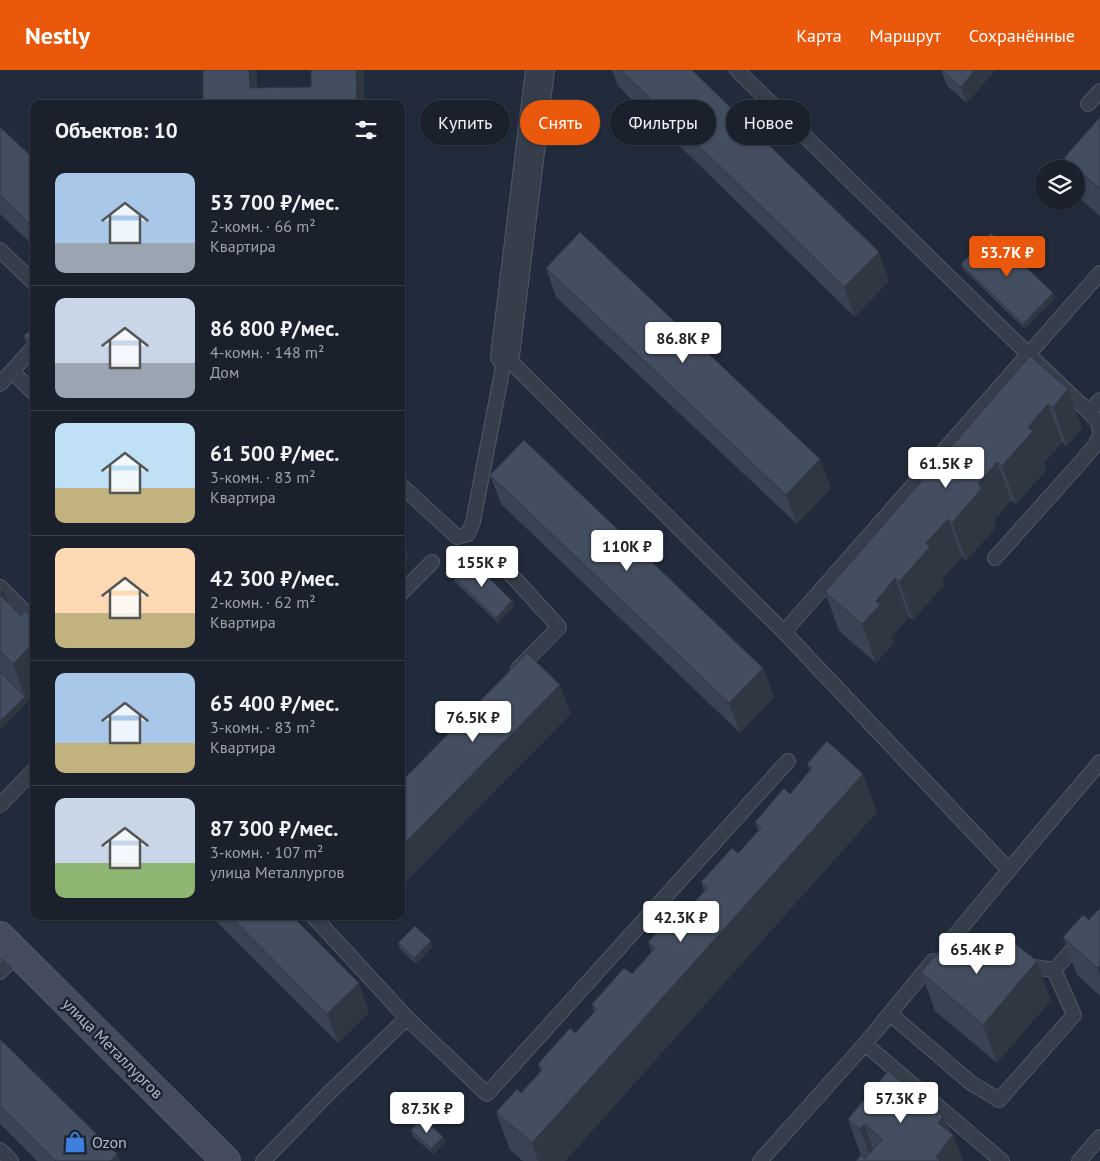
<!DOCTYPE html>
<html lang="ru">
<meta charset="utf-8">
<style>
body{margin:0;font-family:"PT Sans",sans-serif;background:#232834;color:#f1f3f6;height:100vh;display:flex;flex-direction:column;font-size:19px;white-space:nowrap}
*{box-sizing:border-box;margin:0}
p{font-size:16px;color:#9fa3a9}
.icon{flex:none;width:28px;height:28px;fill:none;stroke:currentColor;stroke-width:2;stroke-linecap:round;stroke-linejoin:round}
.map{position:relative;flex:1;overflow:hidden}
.sheet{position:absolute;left:30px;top:30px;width:375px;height:820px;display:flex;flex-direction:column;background:#1a202c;border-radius:10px;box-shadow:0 1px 4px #0004,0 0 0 1px #383e48}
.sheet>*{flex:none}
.hud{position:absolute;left:420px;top:30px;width:475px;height:45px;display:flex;gap:10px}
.controls{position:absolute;left:1035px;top:90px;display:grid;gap:10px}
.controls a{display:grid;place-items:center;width:50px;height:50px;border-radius:50%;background:#1a202c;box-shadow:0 1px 4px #0004,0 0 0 1px #383e48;font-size:25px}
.price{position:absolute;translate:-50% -42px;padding:0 11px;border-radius:5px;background:#fff;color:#222;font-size:16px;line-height:32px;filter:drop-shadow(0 1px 2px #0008)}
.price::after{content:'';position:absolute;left:50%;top:30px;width:15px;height:11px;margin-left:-8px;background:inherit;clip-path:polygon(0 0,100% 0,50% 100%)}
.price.active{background:#ea580c;color:#fff}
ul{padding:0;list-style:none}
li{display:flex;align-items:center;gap:15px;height:125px;padding:0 25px}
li+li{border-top:1px solid #383e48}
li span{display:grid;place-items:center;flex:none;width:140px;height:100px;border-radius:10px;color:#555}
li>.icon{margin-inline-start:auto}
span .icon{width:60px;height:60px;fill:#fffc;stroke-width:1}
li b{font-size:21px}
h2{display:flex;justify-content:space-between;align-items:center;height:60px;padding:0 25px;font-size:21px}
.chip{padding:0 18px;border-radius:22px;background:#1a202c;box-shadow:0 1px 4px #0004,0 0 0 1px #383e48;font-size:18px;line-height:45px}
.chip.active{background:#ea580c;color:#fff}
header{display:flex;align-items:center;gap:30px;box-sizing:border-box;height:70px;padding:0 25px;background:#ea580c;color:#fff}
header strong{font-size:24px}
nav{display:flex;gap:28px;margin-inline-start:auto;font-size:18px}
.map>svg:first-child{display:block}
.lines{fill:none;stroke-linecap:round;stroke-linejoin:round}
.service-casing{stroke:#515866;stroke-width:16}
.minor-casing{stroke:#515866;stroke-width:30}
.secondary-casing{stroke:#515866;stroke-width:30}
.service{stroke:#363e4b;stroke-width:14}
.minor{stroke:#363e4b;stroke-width:28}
.secondary{stroke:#444c5e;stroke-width:28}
.wall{fill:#3a4353}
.shaded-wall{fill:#2f3743}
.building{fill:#434e60;stroke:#2f3743}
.labels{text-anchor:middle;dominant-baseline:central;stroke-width:5;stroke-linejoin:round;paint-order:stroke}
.street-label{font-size:16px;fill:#b1b8c7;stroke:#1b2330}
.poi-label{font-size:16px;fill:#b1b8c7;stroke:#1b2330;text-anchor:start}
</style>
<header>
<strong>Nestly</strong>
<nav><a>Карта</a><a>Маршрут</a><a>Сохранённые</a></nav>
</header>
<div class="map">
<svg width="1100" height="1091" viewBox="0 0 1100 1091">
<rect width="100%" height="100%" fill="#222b3b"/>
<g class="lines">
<g class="service-casing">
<path id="service" d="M737 0 1028 284 1089 342 1100 330
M1088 34 1100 21
M0 180 34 213
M505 286 784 562 1009 800 947 875
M12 301 34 323
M0 314 34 277
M1089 342 1098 352 1100 362
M401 415 457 467 468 464 473 452 505 286
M493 485 559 557 518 599
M995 488 1080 393 1095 375 1100 365
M0 517 34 551
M401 523 432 492
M784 562 1100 203
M0 735 34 700
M1009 800 1100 692
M313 846 407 948 487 1024 788 691
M973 888 1054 900
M0 902 18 883
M890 944 971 1013 999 1030 1074 945 1054 900 1100 849
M865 974 1002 1091
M0 1080 11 1091
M263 1091 328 1024 407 948
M760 1091 865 974 933 891
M1079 1091 1100 1067"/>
</g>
<g class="minor-casing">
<path id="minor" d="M505 286 540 0"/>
</g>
<g class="secondary-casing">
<path id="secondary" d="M0 866 226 1091"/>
</g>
<use href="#service" class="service"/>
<use href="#minor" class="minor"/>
<use href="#secondary" class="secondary"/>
</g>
<path class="wall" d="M612 0H692L889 211 855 247 618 16Z
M941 0H995L967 33 947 16Z
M1100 47V146L1078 127 1076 121V99H1068L1064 88Z
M0 57 34 89V177L0 144Z
M961 194 1053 223 1055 228 1025 259 963 199Z
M546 198 831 418 797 454 556 227Z
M34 256V292L24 266Z
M1030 286 1082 358 1067 376 1062 372 1044 393 1047 399 1016 434 1011 430 994 450 996 457 966 491 962 487 942 509 944 515 913 550 909 547 891 567 894 573 876 593 839 561 825 522Z
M490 405 763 598 774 627 740 663 501 434Z
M452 505 512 531 514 536 498 553 454 511Z
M0 516 3 519 8 533 21 546 34 550V625L0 659Z
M807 694 877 742 565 1091H523L510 1080 496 1042 521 1023 541 1001 538 994 575 963 594 942 592 934 632 904 652 882 648 872 684 844 704 821 701 812 738 783 758 761 755 752 790 724 810 701Z
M1100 838V926L1077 905 1063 867 1089 850Z
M211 846H292L369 942 338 973Z
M431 871 432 877 416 894 400 879 398 873Z
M994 893 1051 930 997 993 935 941 921 902Z
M0 969 120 1091H37L0 1054Z
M943 1046 950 1062 953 1065 963 1091H856L861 1086 848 1049Z
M411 1060 443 1067 445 1072 433 1084 413 1066Z"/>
<path class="shaded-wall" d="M249 0H257V34L250 18Z
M356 0H364V34H357Z
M975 0H995L967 33 961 17Z
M879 182 889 211 855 247 844 217Z
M1053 223 1055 228 1025 259 1023 254Z
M1068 319 1082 358 1067 376 1053 337Z
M1048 334 1062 372 1044 393 1047 399 1016 434 1002 396 1028 357Z
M820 389 831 418 797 454 786 425Z
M997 392 1011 430 994 450 996 457 966 491 952 453 978 414Z
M948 449 962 487 942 509 944 515 913 550 899 512 926 473Z
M401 468 409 488 401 496Z
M895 508 909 547 891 567 894 573 876 593 862 554 876 531Z
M3 519 17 558 0 527V523Z
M512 531 514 536 498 553 496 548Z
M34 572V625L0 659V651L25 627 13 594Z
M763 598 774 627 740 663 729 633Z
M560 615 571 644 401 817V777Z
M863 704 877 742 565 1091H538L532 1073Z
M431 871 432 877 416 894 414 888Z
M1037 891 1051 930 997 993 983 955Z
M1100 895V906L1097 898Z
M359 913 369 942 338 973 327 944Z
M943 1046 951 1067 953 1065 963 1091H937L936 1087 938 1053Z
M864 1054 877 1091H872L860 1059Z
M443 1067 445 1072 433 1084 431 1079Z
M117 1084 120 1091H110Z"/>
<path class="building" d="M203 0H249L250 18 311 17V0H356L357 34H203Z
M621 0H692L879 182 844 217Z
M941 0H975L961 17Z
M1100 47V119L1064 88Z
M0 57 34 89V158L0 125Z
M580 162 820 389 786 425 546 198Z
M991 163 1053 223 1023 254 961 194Z
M34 256V275L24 266Z
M1030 286 1068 319 1053 337 1048 334 1028 357 1033 361 1002 396 997 392 978 414 982 418 952 453 948 449 926 473 930 477 899 512 895 508 876 531 880 535 862 554 825 522Z
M524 370 763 598 729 633 490 405Z
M469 488 512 531 496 548 452 505Z
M0 516 3 519 0 523Z
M0 525 21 546 25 541 34 550V572L13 594 0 581Z
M527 583 560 615 401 777V712Z
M0 602 25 627 0 651Z
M827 671 863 704 532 1073 496 1042 517 1019 521 1023 543 999 538 994 570 958 575 963 597 939 592 934 624 898 632 904 655 878 648 872 678 839 684 844 707 818 701 812 732 778 738 783 761 758 755 752 784 718 790 724 812 698 807 694Z
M1100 838V895L1097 898 1063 867 1083 845 1089 850Z
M230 846H292L359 913 327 944Z
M415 856 431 871 414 888 398 873Z
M956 861 994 893 1012 871 1037 891 983 955 921 902Z
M0 969 117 1084 110 1091H56L0 1036Z
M888 1001 943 1046 938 1053 953 1065 936 1087 940 1091H856L861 1085 865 1089 882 1069 864 1054 860 1059 848 1049Z
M423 1048 443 1067 431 1079 411 1060Z"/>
<defs>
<g id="shop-bare" transform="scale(1.725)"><path d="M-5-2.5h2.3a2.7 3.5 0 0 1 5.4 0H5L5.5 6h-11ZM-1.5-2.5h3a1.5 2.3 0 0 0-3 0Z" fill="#3f7fe0" stroke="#1b2330" stroke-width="2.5" paint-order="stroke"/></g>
</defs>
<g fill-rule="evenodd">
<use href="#shop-bare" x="75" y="1072"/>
</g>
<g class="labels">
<g class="street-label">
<text transform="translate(113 978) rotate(45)">улица Металлургов</text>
</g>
<g class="poi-label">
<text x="92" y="1072">Ozon</text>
</g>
</g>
</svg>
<div class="controls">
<a><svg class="icon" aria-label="layers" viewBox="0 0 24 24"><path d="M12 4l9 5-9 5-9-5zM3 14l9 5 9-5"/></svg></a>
</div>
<b class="price active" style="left:1007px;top:208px">53.7K ₽</b>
<b class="price" style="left:683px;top:294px">86.8K ₽</b>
<b class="price" style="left:946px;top:419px">61.5K ₽</b>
<b class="price" style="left:627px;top:502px">110K ₽</b>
<b class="price" style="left:482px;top:518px">155K ₽</b>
<b class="price" style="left:473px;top:673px">76.5K ₽</b>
<b class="price" style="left:681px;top:873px">42.3K ₽</b>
<b class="price" style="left:977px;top:905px">65.4K ₽</b>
<b class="price" style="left:901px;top:1054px">57.3K ₽</b>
<b class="price" style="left:427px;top:1064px">87.3K ₽</b>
<div class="hud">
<a class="chip">Купить</a>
<a class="chip active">Снять</a>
<a class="chip">Фильтры</a>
<a class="chip">Новое</a>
</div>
<section class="sheet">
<h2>Объектов: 10<svg class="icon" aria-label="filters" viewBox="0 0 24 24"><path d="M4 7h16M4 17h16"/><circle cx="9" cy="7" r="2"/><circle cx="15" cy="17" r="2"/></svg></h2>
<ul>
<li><span style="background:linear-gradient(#a9c7e8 70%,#9aa5b1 0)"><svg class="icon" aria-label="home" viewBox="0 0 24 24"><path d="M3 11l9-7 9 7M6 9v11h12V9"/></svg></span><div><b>53 700 ₽/мес.</b><p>2-комн. · 66 m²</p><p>Квартира</p></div></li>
<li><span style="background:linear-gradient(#c9d6e8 65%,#9aa5b1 0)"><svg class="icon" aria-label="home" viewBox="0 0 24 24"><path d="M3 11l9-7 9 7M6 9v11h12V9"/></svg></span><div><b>86 800 ₽/мес.</b><p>4-комн. · 148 m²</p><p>Дом</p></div></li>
<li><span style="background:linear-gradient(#bfe0f5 65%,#c2b280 0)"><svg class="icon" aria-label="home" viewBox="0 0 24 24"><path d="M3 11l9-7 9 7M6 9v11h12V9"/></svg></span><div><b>61 500 ₽/мес.</b><p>3-комн. · 83 m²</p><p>Квартира</p></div></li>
<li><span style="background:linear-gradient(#ffd9b3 65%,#c2b280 0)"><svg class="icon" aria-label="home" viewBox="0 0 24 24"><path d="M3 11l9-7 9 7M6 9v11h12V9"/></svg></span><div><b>42 300 ₽/мес.</b><p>2-комн. · 62 m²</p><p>Квартира</p></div></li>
<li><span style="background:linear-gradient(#a9c7e8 70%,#c2b280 0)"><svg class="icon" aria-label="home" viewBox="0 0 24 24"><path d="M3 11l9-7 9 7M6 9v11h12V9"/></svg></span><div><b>65 400 ₽/мес.</b><p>3-комн. · 83 m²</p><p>Квартира</p></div></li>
<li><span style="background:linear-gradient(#c9d6e8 65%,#8fb573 0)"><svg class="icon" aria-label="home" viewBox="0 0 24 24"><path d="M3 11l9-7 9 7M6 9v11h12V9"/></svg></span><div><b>87 300 ₽/мес.</b><p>3-комн. · 107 m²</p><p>улица Металлургов</p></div></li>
</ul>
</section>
</div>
